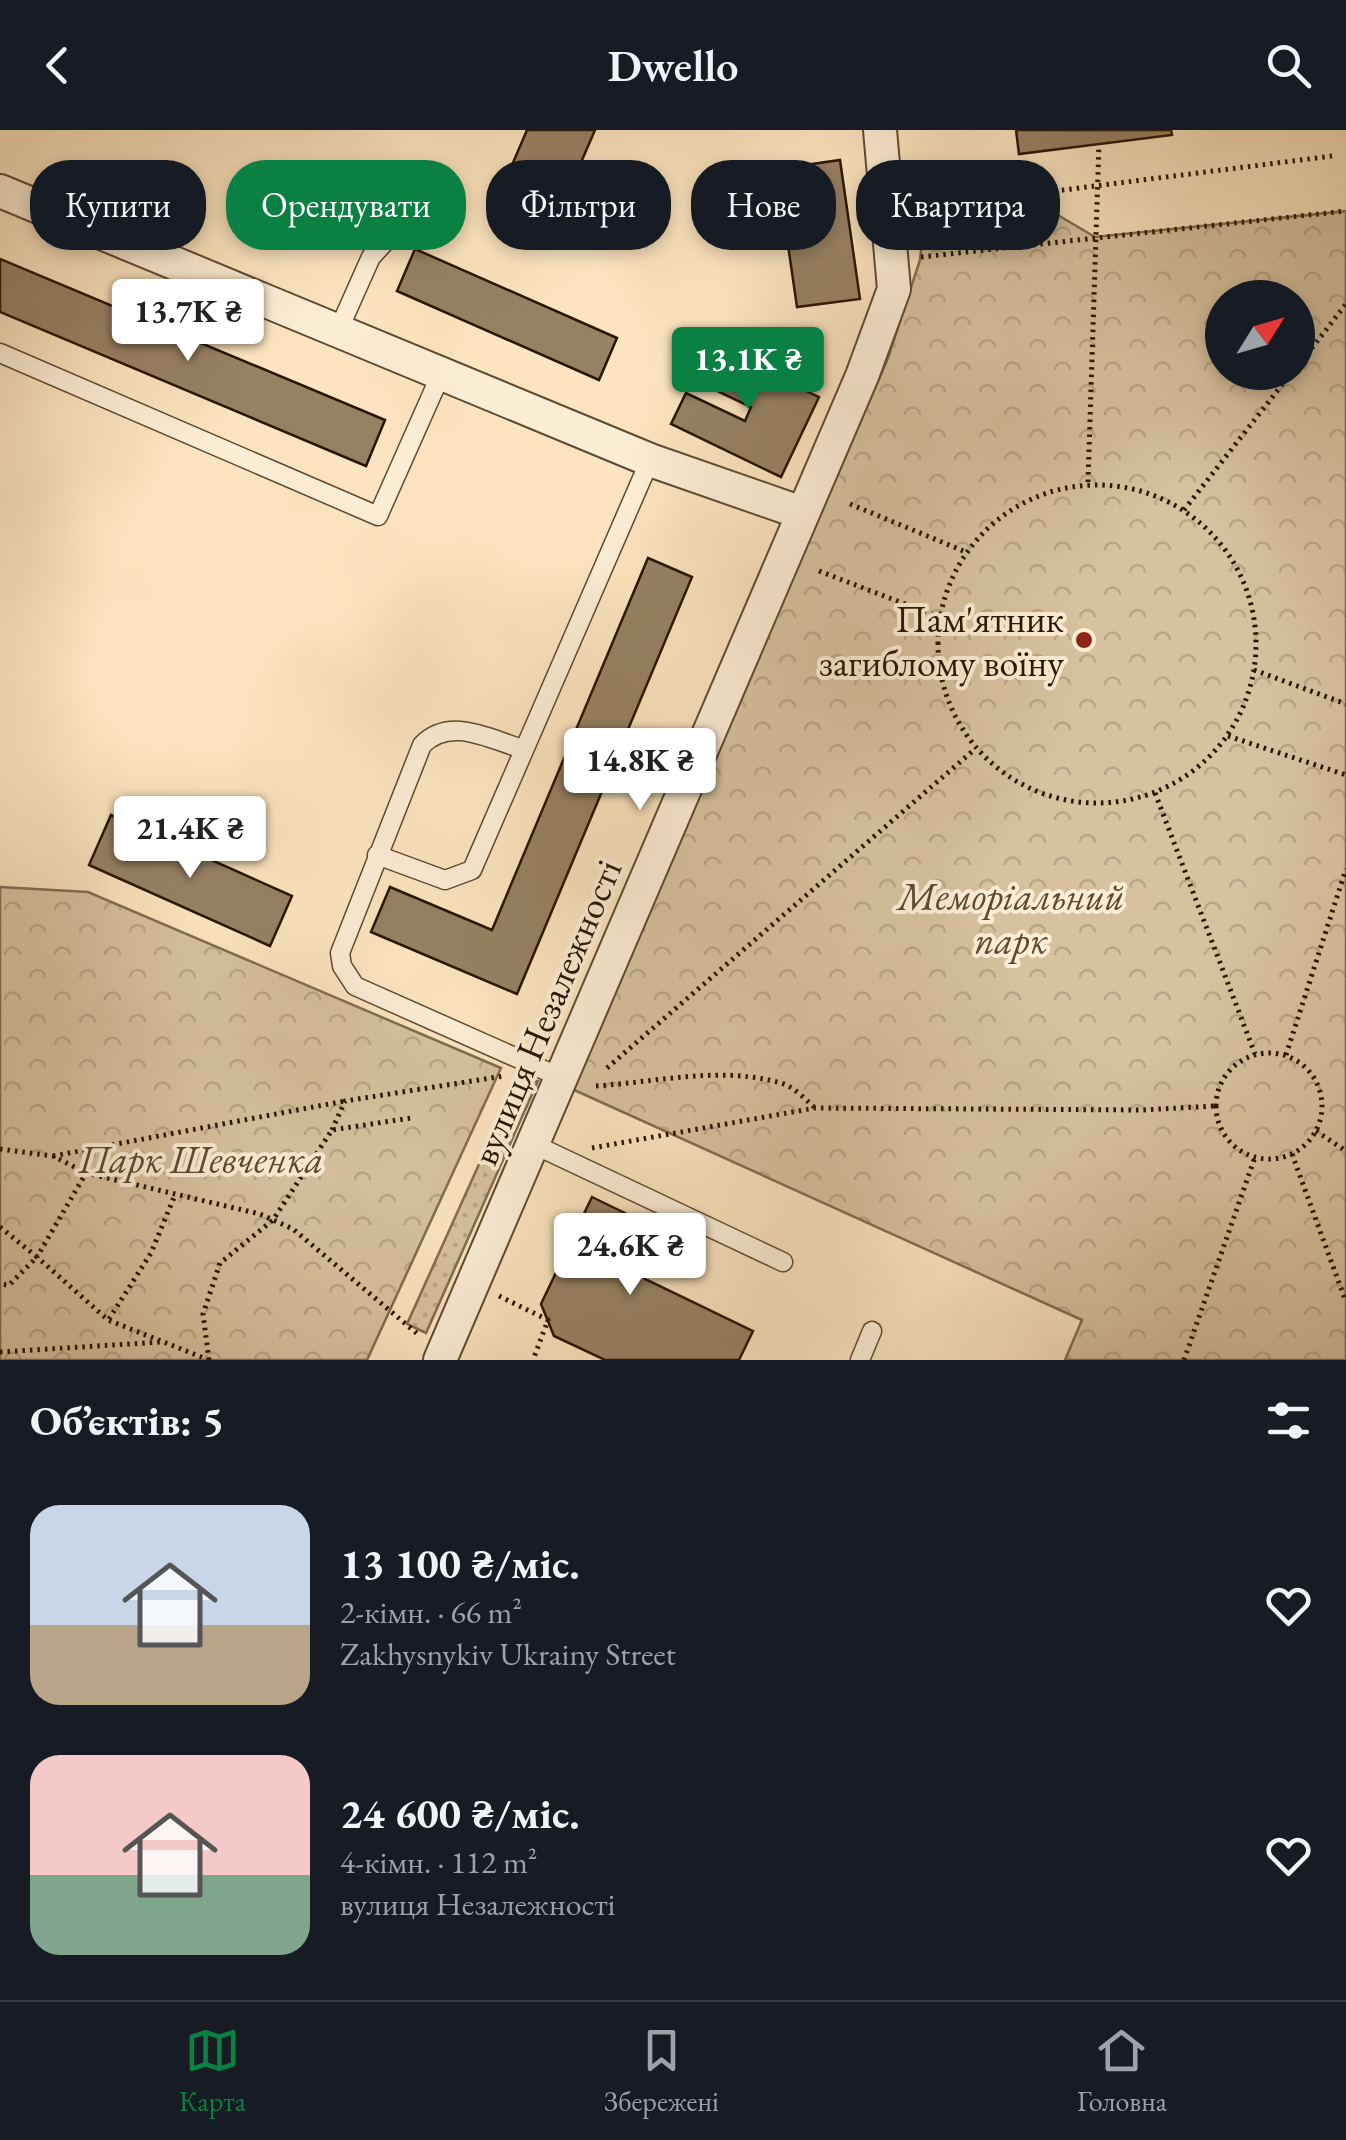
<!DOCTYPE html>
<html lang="uk">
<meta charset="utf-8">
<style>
body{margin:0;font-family:"EB Garamond",serif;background:#20242c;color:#f1f3f6;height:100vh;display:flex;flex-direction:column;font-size:38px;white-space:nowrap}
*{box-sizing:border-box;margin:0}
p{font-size:32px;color:#9ea1a6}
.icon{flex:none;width:55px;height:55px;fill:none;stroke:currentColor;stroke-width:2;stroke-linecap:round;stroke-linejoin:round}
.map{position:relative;height:1230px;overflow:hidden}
.panel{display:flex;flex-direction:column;background:#171b24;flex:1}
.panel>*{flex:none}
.hud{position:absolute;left:30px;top:30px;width:1288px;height:90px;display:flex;gap:20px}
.needle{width:65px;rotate:53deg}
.fabs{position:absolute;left:1205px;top:150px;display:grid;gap:20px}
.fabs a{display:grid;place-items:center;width:110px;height:110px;border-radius:50%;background:#171b24;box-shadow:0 5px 15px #0003;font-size:50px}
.price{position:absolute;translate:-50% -85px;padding:0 22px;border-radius:10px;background:#fff;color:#222;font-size:32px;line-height:65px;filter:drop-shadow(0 2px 5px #0008)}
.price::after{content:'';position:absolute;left:50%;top:60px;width:30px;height:22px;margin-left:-15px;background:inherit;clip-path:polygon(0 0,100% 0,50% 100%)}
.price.active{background:#0b8043;color:#fff}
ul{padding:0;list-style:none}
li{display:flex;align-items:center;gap:30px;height:250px;padding:0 30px}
li span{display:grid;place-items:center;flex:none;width:280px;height:200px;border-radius:30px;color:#555}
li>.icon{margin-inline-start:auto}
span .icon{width:120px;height:120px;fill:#fffc;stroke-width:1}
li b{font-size:42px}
h2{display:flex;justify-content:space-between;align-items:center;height:120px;padding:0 30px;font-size:42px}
.pill{padding:0 35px;border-radius:40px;background:#171b24;box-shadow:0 5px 15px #0003;font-size:35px;line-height:90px}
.pill.active{background:#0b8043;color:#fff}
header{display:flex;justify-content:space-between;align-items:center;height:130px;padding:0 30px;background:#171b24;font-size:45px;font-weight:600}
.tab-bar{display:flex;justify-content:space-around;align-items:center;height:140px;border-top:2px solid #363941;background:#171b24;font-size:28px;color:#9ea1a6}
.tab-bar a{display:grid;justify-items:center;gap:5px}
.tab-bar .active{color:#0b8043}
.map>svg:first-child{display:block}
.grass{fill:url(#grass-dots);stroke:#806c50;stroke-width:2.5}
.park{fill:url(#park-crowns);stroke:#806c50;stroke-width:2.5;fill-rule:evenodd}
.building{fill:#968163;stroke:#291600;stroke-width:2.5}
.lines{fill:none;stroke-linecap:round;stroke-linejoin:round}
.service-casing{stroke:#5e4a30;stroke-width:21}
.minor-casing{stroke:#5e4a30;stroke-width:36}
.path{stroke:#291600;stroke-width:5;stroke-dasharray:2.5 5;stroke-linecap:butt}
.service{stroke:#fcedd5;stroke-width:18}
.minor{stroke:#fcedd5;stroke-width:32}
.poi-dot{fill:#8f2418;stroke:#fcedd5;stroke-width:4}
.labels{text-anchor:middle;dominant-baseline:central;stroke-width:8;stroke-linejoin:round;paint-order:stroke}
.poi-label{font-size:38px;fill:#291600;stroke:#fcedd5;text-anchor:end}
.park-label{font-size:38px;font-style:italic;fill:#5d4930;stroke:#fcedd5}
.street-label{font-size:38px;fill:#291600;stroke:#fcedd5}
</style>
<header><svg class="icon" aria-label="back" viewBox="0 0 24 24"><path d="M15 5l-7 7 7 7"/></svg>Dwello<svg class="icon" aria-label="search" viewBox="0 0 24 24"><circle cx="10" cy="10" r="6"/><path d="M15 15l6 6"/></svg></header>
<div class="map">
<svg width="1346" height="1230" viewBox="0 0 1346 1230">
<defs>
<pattern id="grass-dots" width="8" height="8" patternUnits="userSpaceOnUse" patternTransform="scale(2.5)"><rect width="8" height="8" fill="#d7c19f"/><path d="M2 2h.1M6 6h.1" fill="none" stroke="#b9a587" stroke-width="1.8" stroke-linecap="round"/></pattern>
<pattern id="park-crowns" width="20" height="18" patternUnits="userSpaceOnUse" patternTransform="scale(2.5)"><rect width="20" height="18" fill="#d7c19f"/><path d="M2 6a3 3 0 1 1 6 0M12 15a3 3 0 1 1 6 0" fill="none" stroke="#b9a587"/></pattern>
</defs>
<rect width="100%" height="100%" fill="#fbe4bf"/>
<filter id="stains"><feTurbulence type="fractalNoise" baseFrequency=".002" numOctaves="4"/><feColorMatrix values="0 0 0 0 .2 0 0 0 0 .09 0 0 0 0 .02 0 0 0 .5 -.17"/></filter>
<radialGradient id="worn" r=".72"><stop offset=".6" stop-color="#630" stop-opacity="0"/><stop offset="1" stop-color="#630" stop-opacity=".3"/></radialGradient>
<path class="grass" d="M517 950 538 951 426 1203 407 1194Z"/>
<path class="park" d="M1046 78 1095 107 1346 81V1230H1065L1082 1190 572 959 888 228 920 130 924 93ZM1222 168H1298V242H1222Z
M0 757 88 762 501 938 367 1230H0Z"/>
<path class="building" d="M527 0H595L560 81 503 56Z
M1016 0H1171L1172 5 1019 24Z
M840 30 860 169 797 177 777 39Z
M415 119 617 208 599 250 397 161Z
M0 129 385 290 366 336 0 182Z
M709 214 819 267 781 347 671 294 686 263 745 291 751 277 692 249Z
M648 428 692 447 517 864 371 802 390 757 492 800Z
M111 685 292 766 270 816 89 735Z
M592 1067 666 1103 645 1149 753 1201 739 1230H605L554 1206 541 1174Z"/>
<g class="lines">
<g class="service-casing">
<path id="service" d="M338 201 371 127 442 51
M0 223 378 386 441 244
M523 619C489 609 450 586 422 615L340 823 342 836 355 856 562 948
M377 725 445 750 472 740 650 330
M533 1014 783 1132
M860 1230 872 1201"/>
</g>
<g class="minor-casing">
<path id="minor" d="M0 61 650 330 802 383
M440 1230 862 246 894 159 880 0"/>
</g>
<path class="path" d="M913 79 1332 26
M921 127 1346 81
M1298 236 1346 174
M1088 352 1099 13
M938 514a159 159 0 1 1 318 0a159 159 0 1 1-318 0Z
M850 374 966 422
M1184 380 1292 242
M819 441 939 487
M1254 540 1346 574
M1228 606 1346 645
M1155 663 1255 924
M1216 976a53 53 0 1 1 106 0a53 53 0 1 1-106 0Z
M1286 925 1346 739
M607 938 975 619
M596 956C658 952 723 935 784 954 795 958 806 970 815 978
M332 1000 345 971 504 946
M1316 1001 1346 1021
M592 1018 815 978 1142 980 1215 976
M0 1019 53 1026 86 1043
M1292 1024 1346 1172
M53 1026 345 971
M0 1097 37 1127 9 1155 0 1154
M499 1166 548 1190 533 1230
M109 1189 151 1123 175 1065
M0 1222 161 1212
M209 1230 108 1190 37 1127 86 1043 260 1084 293 1099 420 1206
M209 1230 203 1184 220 1133 273 1090 332 1000 411 988
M1184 1230 1255 1027"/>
<use href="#service" class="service"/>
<use href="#minor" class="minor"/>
</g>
<circle class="poi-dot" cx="1084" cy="510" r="10"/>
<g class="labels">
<g class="poi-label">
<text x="1064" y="488">Пам'ятник<tspan x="1064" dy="44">загиблому воїну</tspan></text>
</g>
<g class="park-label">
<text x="1011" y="765">Меморіальний<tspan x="1011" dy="44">парк</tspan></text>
<text x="201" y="1028">Парк Шевченка</text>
</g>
<g class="street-label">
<text transform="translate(546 882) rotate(-67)">вулиця Незалежності</text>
</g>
</g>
<rect width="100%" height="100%" filter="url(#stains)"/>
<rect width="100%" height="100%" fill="url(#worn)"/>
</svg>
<div class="fabs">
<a><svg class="needle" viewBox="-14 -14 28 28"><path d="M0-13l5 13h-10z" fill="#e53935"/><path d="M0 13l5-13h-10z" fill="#9ea1a6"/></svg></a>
</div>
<b class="price" style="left:188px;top:234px">13.7K ₴</b>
<b class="price active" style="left:748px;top:282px">13.1K ₴</b>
<b class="price" style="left:640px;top:683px">14.8K ₴</b>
<b class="price" style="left:190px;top:751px">21.4K ₴</b>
<b class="price" style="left:630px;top:1168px">24.6K ₴</b>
<div class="hud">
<a class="pill">Купити</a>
<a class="pill active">Орендувати</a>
<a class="pill">Фільтри</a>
<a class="pill">Нове</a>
<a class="pill">Квартира</a>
</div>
</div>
<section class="panel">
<h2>Об’єктів: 5<svg class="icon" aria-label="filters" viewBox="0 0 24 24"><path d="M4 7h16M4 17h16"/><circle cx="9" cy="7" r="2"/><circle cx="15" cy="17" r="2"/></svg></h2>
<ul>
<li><span style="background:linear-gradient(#c9d6e8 60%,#b9a48a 0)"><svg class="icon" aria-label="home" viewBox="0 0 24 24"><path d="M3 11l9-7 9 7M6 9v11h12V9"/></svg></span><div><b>13 100 ₴/міс.</b><p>2-кімн. · 66 m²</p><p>Zakhysnykiv Ukrainy Street</p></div><svg class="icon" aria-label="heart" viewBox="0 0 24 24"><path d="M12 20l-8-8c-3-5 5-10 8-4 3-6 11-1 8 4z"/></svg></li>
<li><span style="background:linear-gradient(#f6c9c9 60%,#7fa58c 0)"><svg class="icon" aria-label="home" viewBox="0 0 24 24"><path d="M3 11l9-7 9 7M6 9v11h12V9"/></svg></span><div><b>24 600 ₴/міс.</b><p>4-кімн. · 112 m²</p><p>вулиця Незалежності</p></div><svg class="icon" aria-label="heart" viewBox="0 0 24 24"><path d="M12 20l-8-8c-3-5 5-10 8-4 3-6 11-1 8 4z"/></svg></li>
</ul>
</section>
<nav class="tab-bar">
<a class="active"><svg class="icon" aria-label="map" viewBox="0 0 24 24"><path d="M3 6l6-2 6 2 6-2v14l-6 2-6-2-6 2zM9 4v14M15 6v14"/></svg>Карта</a>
<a><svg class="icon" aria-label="saved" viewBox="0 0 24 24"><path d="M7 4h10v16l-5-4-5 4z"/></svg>Збережені</a>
<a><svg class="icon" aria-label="home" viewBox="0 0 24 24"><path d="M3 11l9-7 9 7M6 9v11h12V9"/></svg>Головна</a>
</nav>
